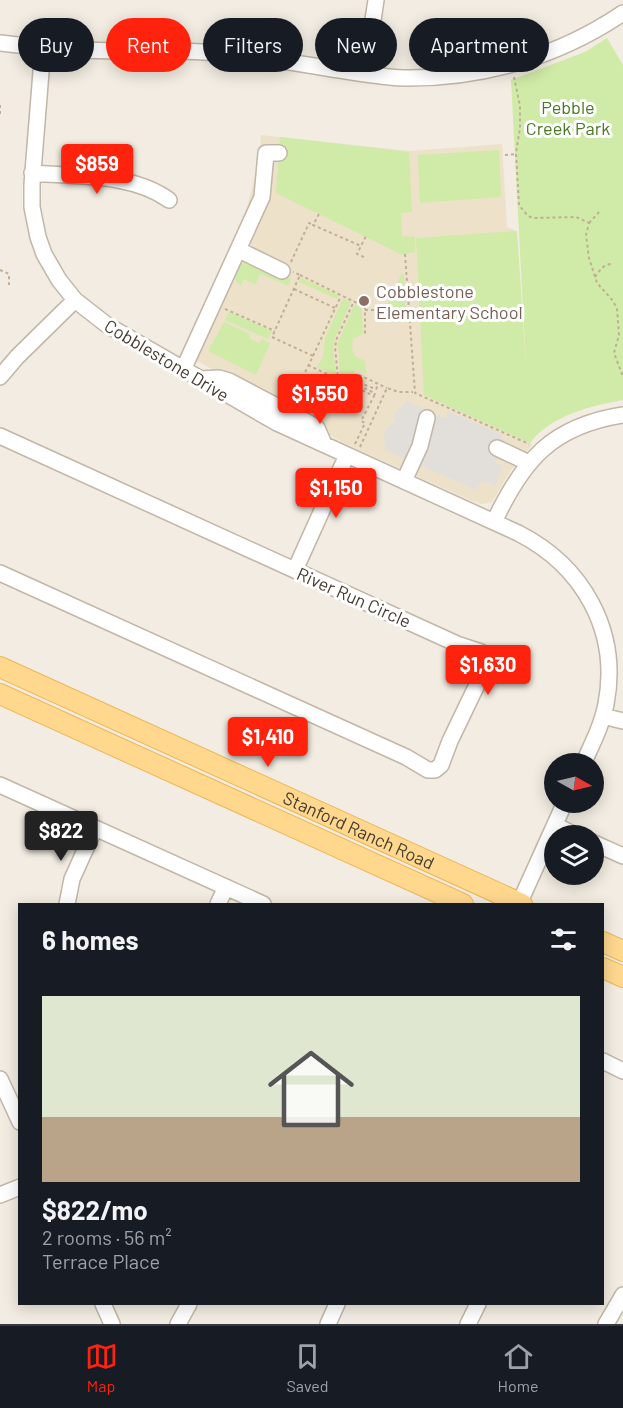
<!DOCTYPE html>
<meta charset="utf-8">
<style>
body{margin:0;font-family:Barlow,sans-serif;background:#242831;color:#f1f3f6;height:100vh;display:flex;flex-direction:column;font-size:22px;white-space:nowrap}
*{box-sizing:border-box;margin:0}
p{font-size:20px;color:#9ea1a6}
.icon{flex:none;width:33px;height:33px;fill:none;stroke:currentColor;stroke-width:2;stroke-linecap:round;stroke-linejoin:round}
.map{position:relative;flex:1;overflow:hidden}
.details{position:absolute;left:18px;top:903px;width:586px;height:402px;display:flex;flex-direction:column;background:#171b24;border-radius:0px;box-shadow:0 3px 15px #0003}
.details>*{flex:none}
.top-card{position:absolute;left:18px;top:18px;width:588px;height:54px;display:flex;gap:12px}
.needle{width:39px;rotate:98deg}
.buttons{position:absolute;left:544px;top:753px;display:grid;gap:12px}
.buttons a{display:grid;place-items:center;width:60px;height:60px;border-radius:50%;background:#171b24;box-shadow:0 3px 15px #0003;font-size:30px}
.price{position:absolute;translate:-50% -51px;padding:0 14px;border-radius:6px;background:#ff220c;color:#fff;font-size:20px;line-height:39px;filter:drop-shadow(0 2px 3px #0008)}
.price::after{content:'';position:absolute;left:50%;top:36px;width:18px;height:14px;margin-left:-9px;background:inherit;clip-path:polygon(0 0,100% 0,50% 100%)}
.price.selected{background:#222;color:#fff}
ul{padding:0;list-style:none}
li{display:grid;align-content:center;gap:12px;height:318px;padding:0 24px}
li+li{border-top:2px solid #363941}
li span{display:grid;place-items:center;height:186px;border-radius:0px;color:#555}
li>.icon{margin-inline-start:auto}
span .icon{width:108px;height:108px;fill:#fffc;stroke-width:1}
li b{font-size:26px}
h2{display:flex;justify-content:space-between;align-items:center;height:72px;padding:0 24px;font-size:26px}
.pill{padding:0 21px;border-radius:27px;background:#171b24;box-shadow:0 3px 15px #0003;font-size:21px;line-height:54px}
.pill.selected{background:#ff220c;color:#fff}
.tab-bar{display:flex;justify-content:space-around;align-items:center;height:84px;border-top:2px solid #363941;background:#171b24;font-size:16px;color:#9ea1a6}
.tab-bar a{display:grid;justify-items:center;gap:3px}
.tab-bar .selected{color:#ff220c}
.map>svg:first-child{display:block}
.education{fill:#ede1ca}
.green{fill:#d0eaa7}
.parking{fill:#e2dfdb}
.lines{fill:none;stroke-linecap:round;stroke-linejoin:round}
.minor-casing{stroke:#c1b6a7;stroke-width:18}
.major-casing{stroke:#ecb656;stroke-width:22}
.path{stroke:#c1ae94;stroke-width:2;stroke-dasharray:3 3;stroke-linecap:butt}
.minor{stroke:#fff;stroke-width:15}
.major{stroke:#ffd88e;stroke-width:20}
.education-dot{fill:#8d6e63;stroke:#fff;stroke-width:2}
.labels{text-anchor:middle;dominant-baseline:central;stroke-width:6;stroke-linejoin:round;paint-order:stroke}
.park-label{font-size:18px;fill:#487922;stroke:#fff}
.education-label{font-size:18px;fill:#785e54;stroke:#fff;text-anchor:start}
.street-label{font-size:18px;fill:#443c32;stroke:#fff}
</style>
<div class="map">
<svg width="623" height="1324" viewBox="0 0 623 1324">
<rect width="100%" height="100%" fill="#f2ece2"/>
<path class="education" d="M261 135 410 151 502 144 507 227 515 230 530 442 532 445 511 470 492 502 482 504 472 501 342 442 183 353 232 249 246 211 259 161Z"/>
<path class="green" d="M607 38 623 65V400C591 406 551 415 530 443L424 395 416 238 517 231 526 366 511 80 585 52Z
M280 137 409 152 412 212 401 213 402 236 415 237V252L403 255 276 193Z
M499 150 501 197 420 203 418 155Z
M245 261H249L291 279 288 286 260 274 255 285 244 279 241 286 235 280 239 266Z
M402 273 404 276 406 313 391 314 384 311Z
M301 278 339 295 337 299 299 282Z
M343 298 351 302 335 338 333 348 336 376 317 367 323 357 325 338Z
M355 304 362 309 363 333 353 339 352 349 355 356 365 361 366 371 368 374 356 369 350 383 340 379 338 342Z
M229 312 272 331 268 339 225 320Z
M224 322 250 334 249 338 259 343 262 339 270 343 256 375 208 351Z"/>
<path class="parking" d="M407 401 444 418 447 417V411L502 434V440L508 441 509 448 498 455 495 462 503 466 495 486 486 482H481L476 490 385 450 384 431 395 420 393 416Z"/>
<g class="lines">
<g class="minor-casing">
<path id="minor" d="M0 43C27 46 54 49 82 50 127 52 173 49 218 53 255 57 291 62 327 68 352 72 378 77 404 78 482 79 558 57 623 13
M43 47 32 184V207L38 237 44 254 59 280 75 300 107 325 277 423 518 533C583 566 620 631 606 704 602 725 592 744 583 764
M365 74 376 0
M32 173C77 177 132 173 169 200
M239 250 282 271
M183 370 262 197 266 153H279
M0 377 17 357 75 300
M199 379 219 378 229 381 309 423 317 428 324 444
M0 436 457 644 481 652 486 658V666L450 741 441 765 435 770H428L406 757 0 573
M497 448 529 463
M404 481 420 446 427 418
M494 522C523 460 552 426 623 415
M295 570 347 455
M603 716 623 721
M0 785 263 904
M555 825 577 836
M594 843 623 856
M67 904 72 879 95 828
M218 904 226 887
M519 904 565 802
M603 1061 623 1071
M0 1079 20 1122
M0 1195 20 1187
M103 1304 112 1324
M178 1324 189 1304
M328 1324 337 1304
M468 1324 478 1304
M606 1324 623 1295"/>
</g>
<g class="major-casing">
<g id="major">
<path id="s1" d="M0 667 522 904"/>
<path d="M0 694 463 904"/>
<path d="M603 942 623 951"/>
<path d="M603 968 623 977"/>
</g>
</g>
<path class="path" d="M514 77 520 106V128L516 153 519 205 528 216 534 218 576 217 589 223 586 235 589 258 597 283 613 301 617 309 619 335 614 353 623 377
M0 105V114
M505 155 516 154
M319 214 313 225 361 246
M589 223 600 211
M405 254 415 393 529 444
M364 257 357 254 366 236
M291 262 309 223 313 225
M0 270 9 274V285
M300 275 365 307V336
M595 277C600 270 603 265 611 264V262
M294 289 335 308
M225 309 275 331
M365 310H376L381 316 409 314
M313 356 341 296
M308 365 338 379
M351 385 338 379 335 347 337 338 354 301
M374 396 375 393 364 388 365 385 376 389 379 384
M292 399 313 356 272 337 300 275 293 272
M355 444 365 423 361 421 374 396 351 385 357 374 387 388
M360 447 387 388 399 392H413"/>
<use href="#minor" class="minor"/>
<use href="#major" class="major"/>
</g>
<circle class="education-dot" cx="364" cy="301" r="6"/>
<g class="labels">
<g class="park-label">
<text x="568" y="107">Pebble<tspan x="568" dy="21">Creek Park</tspan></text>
</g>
<g class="education-label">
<text x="376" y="291">Cobblestone<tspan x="376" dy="21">Elementary School</tspan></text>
</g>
<g class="street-label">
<text transform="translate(167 360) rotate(31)">Cobblestone Drive</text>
<text transform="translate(354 597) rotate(24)">River Run Circle</text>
<text stroke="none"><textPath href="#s1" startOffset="394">Stanford Ranch Road</textPath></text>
</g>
</g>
</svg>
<div class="buttons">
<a><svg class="needle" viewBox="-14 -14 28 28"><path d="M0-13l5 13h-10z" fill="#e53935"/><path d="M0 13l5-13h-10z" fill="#9ea1a6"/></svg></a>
<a><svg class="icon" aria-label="layers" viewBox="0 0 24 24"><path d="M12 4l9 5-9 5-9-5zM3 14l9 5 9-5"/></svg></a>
</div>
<b class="price" style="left:97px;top:195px">$859</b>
<b class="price" style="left:320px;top:425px">$1,550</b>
<b class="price" style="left:336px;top:519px">$1,150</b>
<b class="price" style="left:488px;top:696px">$1,630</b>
<b class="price" style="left:268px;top:768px">$1,410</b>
<b class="price selected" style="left:61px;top:862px">$822</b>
<div class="top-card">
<a class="pill">Buy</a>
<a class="pill selected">Rent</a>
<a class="pill">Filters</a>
<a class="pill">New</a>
<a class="pill">Apartment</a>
</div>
<section class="details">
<h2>6 homes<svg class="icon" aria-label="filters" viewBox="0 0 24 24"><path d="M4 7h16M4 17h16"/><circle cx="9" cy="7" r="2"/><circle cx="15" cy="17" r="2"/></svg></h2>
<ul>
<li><span style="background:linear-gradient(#dfe7d0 65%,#b9a48a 0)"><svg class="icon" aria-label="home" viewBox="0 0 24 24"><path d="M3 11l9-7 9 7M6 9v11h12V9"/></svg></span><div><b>$822/mo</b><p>2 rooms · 56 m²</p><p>Terrace Place</p></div></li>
</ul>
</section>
</div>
<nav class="tab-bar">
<a class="selected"><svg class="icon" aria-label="map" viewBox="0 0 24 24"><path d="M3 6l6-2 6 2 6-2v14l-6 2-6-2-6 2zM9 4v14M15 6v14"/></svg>Map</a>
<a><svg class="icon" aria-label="saved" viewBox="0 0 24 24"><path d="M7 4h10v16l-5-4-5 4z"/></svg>Saved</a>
<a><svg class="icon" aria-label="home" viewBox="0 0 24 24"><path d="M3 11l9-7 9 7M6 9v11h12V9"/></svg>Home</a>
</nav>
